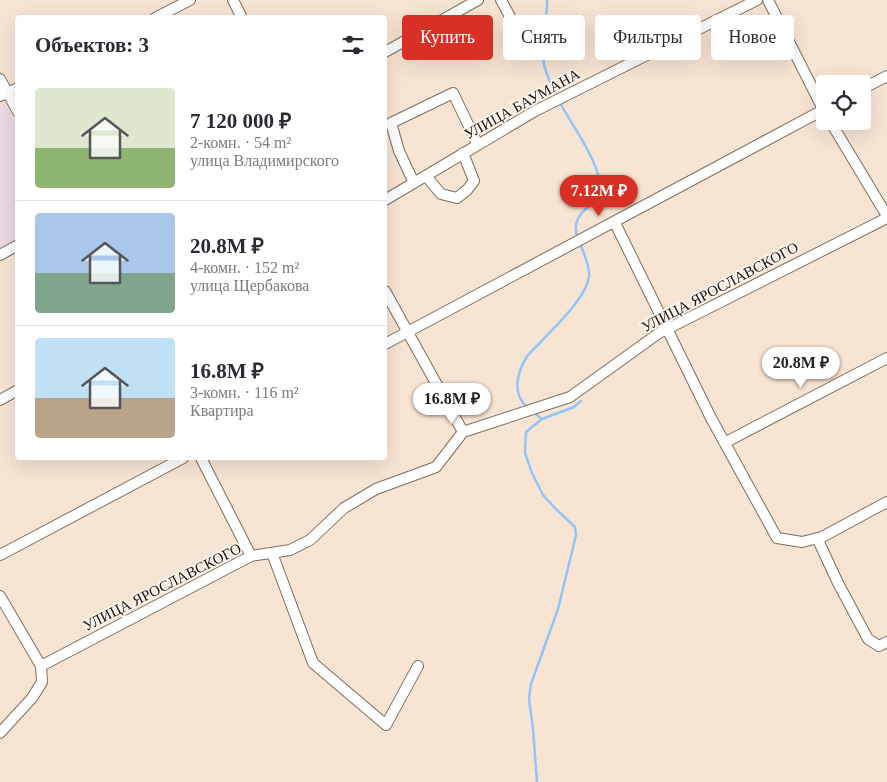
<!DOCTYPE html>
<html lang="ru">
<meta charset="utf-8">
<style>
body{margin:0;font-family:"Times New Roman",serif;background:#f2f2f3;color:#2b2b33;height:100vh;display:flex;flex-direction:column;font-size:19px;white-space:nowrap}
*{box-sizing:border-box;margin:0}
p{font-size:16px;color:#7c7c81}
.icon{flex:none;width:28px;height:28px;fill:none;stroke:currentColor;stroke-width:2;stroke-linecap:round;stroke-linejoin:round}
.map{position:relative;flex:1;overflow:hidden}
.panel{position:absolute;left:15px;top:15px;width:372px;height:445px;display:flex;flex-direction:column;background:#fff;border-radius:5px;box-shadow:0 5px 20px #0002}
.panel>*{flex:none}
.guide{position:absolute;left:402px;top:15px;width:409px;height:45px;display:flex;gap:10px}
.buttons{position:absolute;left:816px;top:75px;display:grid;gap:10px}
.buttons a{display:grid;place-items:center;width:55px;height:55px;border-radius:5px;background:#fff;box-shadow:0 5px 20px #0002;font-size:25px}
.price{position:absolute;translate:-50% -42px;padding:0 11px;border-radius:18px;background:#fff;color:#222;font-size:16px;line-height:32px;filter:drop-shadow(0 1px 2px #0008)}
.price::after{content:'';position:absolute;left:50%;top:30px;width:15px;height:11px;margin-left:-8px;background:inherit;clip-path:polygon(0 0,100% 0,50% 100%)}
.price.active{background:#d93025;color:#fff}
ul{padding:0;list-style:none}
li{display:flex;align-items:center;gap:15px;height:125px;padding:0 20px}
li+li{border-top:1px solid #e1e1e2}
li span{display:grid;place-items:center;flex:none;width:140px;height:100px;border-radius:5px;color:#555}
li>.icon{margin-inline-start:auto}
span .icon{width:60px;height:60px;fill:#fffc;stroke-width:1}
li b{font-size:21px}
h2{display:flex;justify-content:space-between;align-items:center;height:60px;padding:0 20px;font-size:21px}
.chip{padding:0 18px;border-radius:5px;background:#fff;box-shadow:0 5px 20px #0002;font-size:18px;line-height:45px}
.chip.active{background:#d93025;color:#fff}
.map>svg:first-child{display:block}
.education{fill:#ecd7e5}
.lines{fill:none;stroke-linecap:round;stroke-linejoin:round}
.stream{stroke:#8fc6fa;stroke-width:2.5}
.minor-casing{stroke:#7e6d5d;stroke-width:12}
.minor{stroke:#fff;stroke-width:10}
.labels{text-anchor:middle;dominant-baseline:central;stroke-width:4;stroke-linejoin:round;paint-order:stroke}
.street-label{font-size:15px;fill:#1c150f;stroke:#fcf4ed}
</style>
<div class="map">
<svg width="887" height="782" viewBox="0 0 887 782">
<rect width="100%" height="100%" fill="#f8e4d3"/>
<path class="education" d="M5 102 17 127 18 240 0 249V105Z"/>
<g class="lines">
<path class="stream" d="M547 0C548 12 544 24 543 36 540 60 546 75 557 96
M559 101C570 122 595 156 599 179 599 185 598 193 597 199 584 209 570 221 578 239
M527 407C512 394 517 373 526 358 529 353 535 348 539 344 554 327 585 300 589 277 590 268 584 253 580 244
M533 412 542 419
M537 782 533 729 529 699 531 684 558 609 576 535 575 527 557 510 543 495 532 473 525 453 526 432 542 419 574 407 581 401"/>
<g class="minor-casing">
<path id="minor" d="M233 0 242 18
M501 0 523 41
M768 0 825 113
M155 18 190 0
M385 52 478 0
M0 79 18 112
M862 89 887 76
M0 96 18 88
M830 121 887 216
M426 176 441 194 457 198 467 190 474 181 463 153
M414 183 399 151 391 123 453 93 478 145
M385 200 535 111 757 0
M615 223 711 418 777 538 802 542 822 537 887 502
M0 255 18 245
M385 291 463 432
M385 344 825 109
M0 400 18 390
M726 442 887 358
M201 458 251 556
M817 538 838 583 868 639 879 646 887 642
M272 553 313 663 386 725 418 666
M0 555 183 458
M0 596 41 666 42 682 32 698 0 733
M41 666 251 556 290 550 310 540 344 508 376 489 436 467 463 432 570 397 659 333 887 218"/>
</g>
<use href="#minor" class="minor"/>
</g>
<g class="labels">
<g class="street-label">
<text transform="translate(522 104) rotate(-29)">УЛИЦА БАУМАНА</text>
<text transform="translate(720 287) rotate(-28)">УЛИЦА ЯРОСЛАВСКОГО</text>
<text transform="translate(162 587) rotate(-27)">УЛИЦА ЯРОСЛАВСКОГО</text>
</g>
</g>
</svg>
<div class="buttons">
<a><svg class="icon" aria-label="locate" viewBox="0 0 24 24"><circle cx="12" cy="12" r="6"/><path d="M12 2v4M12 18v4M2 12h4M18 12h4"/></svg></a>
</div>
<b class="price active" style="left:599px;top:217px">7.12M ₽</b>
<b class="price" style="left:801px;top:389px">20.8M ₽</b>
<b class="price" style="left:452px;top:425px">16.8M ₽</b>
<div class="guide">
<a class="chip active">Купить</a>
<a class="chip">Снять</a>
<a class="chip">Фильтры</a>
<a class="chip">Новое</a>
</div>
<section class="panel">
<h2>Объектов: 3<svg class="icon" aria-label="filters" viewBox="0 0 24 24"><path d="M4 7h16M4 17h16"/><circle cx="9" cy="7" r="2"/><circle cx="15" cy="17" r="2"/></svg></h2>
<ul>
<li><span style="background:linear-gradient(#dfe7d0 60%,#8fb573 0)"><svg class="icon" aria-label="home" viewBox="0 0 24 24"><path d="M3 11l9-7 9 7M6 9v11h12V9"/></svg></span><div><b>7 120 000 ₽</b><p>2-комн. · 54 m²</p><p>улица Владимирского</p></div></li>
<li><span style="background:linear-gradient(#a9c7e8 60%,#7fa58c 0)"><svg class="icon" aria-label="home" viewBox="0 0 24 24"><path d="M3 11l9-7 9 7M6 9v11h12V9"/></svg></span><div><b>20.8M ₽</b><p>4-комн. · 152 m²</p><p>улица Щербакова</p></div></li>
<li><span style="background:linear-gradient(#bfe0f5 60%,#b9a48a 0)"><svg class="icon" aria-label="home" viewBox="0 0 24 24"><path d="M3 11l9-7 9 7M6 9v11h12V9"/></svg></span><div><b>16.8M ₽</b><p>3-комн. · 116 m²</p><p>Квартира</p></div></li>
</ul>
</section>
</div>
